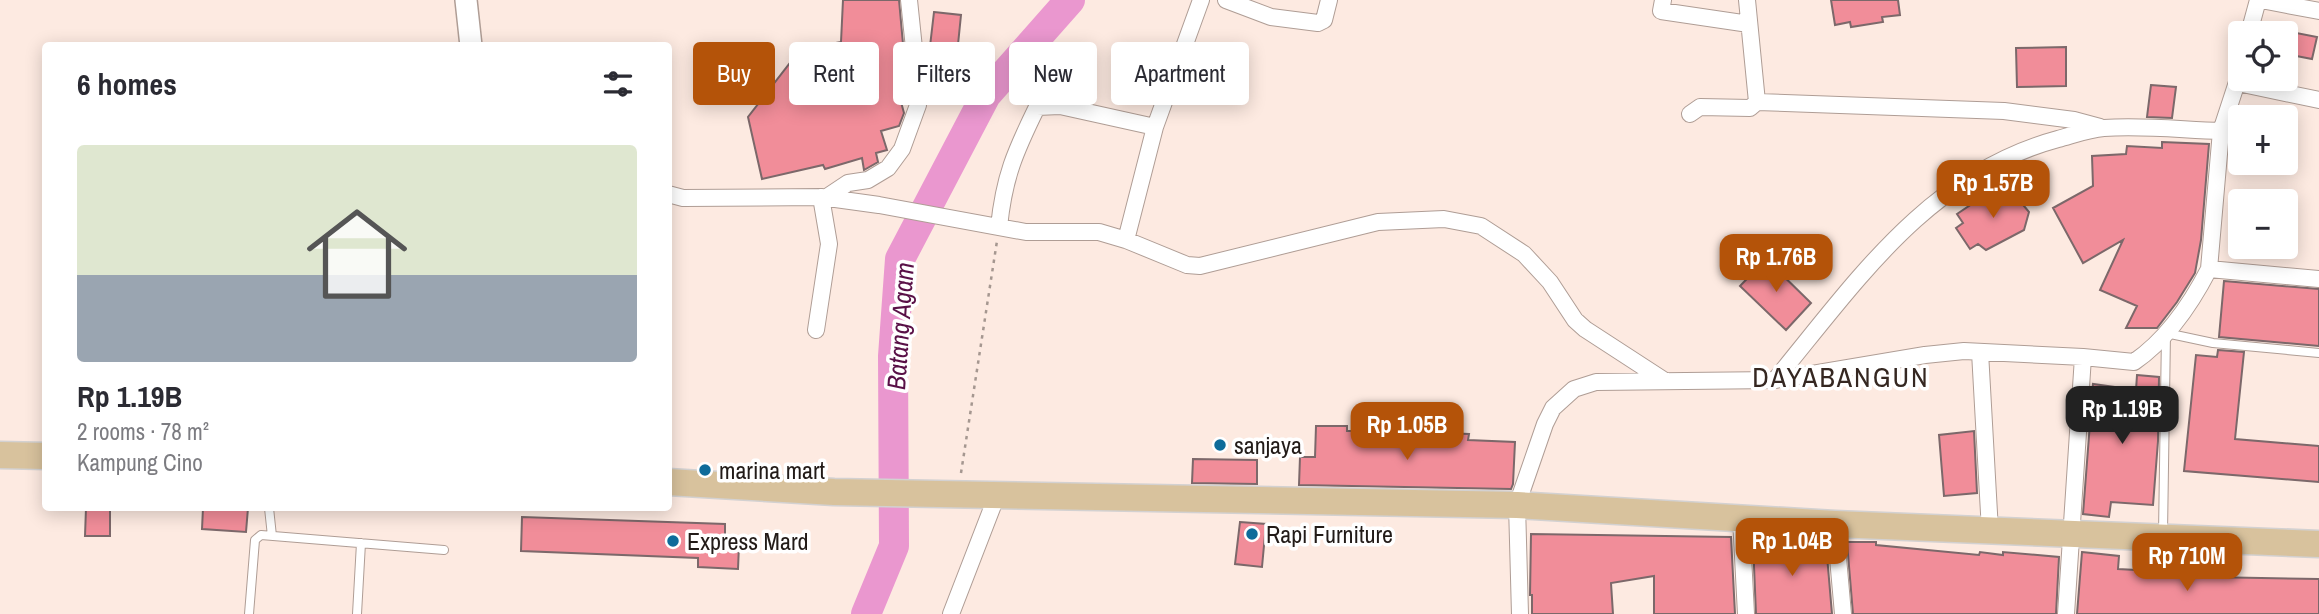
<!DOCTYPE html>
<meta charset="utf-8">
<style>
body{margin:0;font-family:"Archivo Narrow",sans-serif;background:#f7f7f7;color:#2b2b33;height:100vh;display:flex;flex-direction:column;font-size:26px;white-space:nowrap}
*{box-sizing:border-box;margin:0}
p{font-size:23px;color:#7c7c81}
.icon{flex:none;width:38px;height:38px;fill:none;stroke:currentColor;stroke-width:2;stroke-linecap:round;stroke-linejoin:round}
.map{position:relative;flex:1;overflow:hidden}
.side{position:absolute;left:42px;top:42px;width:630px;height:469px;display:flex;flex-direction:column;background:#fff;border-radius:7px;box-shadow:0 4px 18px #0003}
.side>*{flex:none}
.hud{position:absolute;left:693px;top:42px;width:665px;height:63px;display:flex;gap:14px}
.fabs{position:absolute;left:2228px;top:21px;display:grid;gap:14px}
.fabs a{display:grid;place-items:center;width:70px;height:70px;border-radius:7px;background:#fff;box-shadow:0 4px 18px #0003;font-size:35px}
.price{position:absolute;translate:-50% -60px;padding:0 16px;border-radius:14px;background:#b45309;color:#fff;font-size:23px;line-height:46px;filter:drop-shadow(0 2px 4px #0008)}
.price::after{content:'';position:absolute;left:50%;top:42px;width:21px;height:16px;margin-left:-10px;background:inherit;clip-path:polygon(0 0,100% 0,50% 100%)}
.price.active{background:#222;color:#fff}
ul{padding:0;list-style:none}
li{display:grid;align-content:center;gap:14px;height:371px;padding:0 35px}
li span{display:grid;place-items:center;height:217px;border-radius:7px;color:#555}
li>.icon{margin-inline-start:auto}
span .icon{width:126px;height:126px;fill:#fffc;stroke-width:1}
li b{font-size:30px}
h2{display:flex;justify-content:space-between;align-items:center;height:84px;padding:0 35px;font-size:30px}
.chip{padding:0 24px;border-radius:7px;background:#fff;box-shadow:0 4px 18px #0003;font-size:24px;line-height:63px}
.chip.active{background:#b45309;color:#fff}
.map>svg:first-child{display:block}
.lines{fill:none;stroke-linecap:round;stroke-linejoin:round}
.river{stroke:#ea97cf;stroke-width:30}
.building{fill:#f18d99;stroke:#7c686a;stroke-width:2}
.service-casing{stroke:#af9d95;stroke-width:10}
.minor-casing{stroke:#af9d95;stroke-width:18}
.tertiary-casing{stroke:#af9d95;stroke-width:24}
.primary-casing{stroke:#d3d1d1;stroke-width:29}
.path{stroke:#a59790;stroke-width:2.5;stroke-dasharray:3.5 5;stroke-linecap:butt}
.service{stroke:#fff;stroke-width:8}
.minor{stroke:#fff;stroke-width:16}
.tertiary{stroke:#fff;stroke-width:21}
.primary{stroke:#d8c29d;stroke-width:26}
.poi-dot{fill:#0e6b9a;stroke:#fff;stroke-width:2.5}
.labels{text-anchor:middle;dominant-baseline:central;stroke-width:7;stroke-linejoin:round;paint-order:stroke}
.poi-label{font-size:24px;fill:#221b18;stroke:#fff;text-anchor:start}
.water-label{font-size:26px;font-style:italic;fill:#591047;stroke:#fff}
.quarter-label{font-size:28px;letter-spacing:2px;fill:#352721;stroke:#fff}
</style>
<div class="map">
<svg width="2319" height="614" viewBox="0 0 2319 614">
<rect width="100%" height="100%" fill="#fdeae1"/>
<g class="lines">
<path class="river" d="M866 614 894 546 893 356 900 259 986 95 1070 0"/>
</g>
<path class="building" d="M843 0H899L907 88V100L901 102 904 113 899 126 881 131 887 150 876 153 878 162 864 170 862 158 825 169 823 165 762 179 748 117 800 50 841 42Z
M1831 0H1898L1900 15 1882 17 1883 22 1851 27 1850 22 1835 25Z
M934 12 961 15 955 74 927 72Z
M2286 31 2317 37 2312 59 2286 54Z
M2066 47V86L2017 87 2016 48Z
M2151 85 2176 87 2172 118 2147 117Z
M2162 142 2209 144 2201 240 2195 273 2177 302 2157 328H2126L2137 306 2100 290 2123 240 2083 263 2053 208 2093 186 2092 156 2126 154 2127 146 2162 148Z
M2010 189 2029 212 2024 230 1986 250 1978 244 1970 249 1956 228 1963 223 1957 214 1972 204Z
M1766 259 1811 303 1786 330 1740 286Z
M2224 281 2319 289V346L2219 337Z
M2218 350 2244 352 2235 439 2319 446V482L2184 471 2196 355 2217 357Z
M2137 375 2159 377 2158 441 2153 505 2111 502 2109 517 2083 514 2093 384 2136 390Z
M1316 426H1347V431H1366V436L1442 441 1443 433 1469 434 1468 440 1515 442 1513 484 1511 489 1299 485 1300 457H1315Z
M1974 431 1977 493 1944 496 1939 435Z
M1193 459 1257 460V484L1192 483Z
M86 508H110V536H85Z
M203 508H248L246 532 202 529Z
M522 517 725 524V545H739L738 569 698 567V558L521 551Z
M1240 522 1266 524 1262 567 1235 564Z
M1531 534 1731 537 1735 614H1654V576L1611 583 1613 614H1532V595H1530Z
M1770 541 1826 544 1832 614H1756L1753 542Z
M1847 542H1876V545L1979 555 1980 552 2003 555V552L2059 557 2056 614H1853Z
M2082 552 2119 556 2118 569 2155 571 2154 576 2319 579V614H2077Z"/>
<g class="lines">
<g class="service-casing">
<path id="service" d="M269 508 272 536
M2163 533 2166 333 2213 343 2319 353
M249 614 255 540 261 535 444 550
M357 614 361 543"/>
</g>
<g class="minor-casing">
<path id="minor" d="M1226 0 1271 17 1318 23 1324 20 1329 0
M1663 0 1661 11 1749 24
M1747 0 1757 102
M2261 0 2319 11
M2249 33 2258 0
M2238 83 2319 100
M1690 114 1700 107 1750 108 1757 102 2004 111 2074 120 2100 127
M668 194 683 198 821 197 879 205 1026 232H1099L1126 240 1187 265 1200 266 1378 222 1444 219 1481 226 1524 254 1550 282 1575 320 1585 329 1665 381
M827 197 848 183 868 180 888 168 902 149 918 105V87L909 0
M999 227C1004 177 1015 152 1037 107L1060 106 1155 127 1201 0
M1126 240 1155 127
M2209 269 2319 279
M816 330 829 244 821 197
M1980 352 1990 531
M1775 380 1925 355 1964 351 2083 357
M1741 518 1746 614
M1835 524 1843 614
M951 614 997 495
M1520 614 1517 505 1545 424 1553 408 1574 389 1596 382 1775 380C1856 282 1928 174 2058 139 2073 135 2089 129 2104 128 2142 125 2184 130 2221 131
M2066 614 2083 357 2134 362C2166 340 2191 304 2209 269L2221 131 2240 73"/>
</g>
<g class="tertiary-casing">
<path id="tertiary" d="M466 0 471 46"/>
</g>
<g class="primary-casing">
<path id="primary" d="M0 455 46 456
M668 482 834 492 1517 505 1835 524 2319 544"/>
</g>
<path class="path" d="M961 473 997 241"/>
<use href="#service" class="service"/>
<use href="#minor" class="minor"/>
<use href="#tertiary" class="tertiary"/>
<use href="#primary" class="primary"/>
</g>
<g class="poi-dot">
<circle cx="1220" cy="445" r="7"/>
<circle cx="705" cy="470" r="7"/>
<circle cx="1252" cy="534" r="7"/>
<circle cx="673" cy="541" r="7"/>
</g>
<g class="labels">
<g class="poi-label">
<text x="1234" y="445">sanjaya</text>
<text x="719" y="470">marina mart</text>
<text x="1266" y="534">Rapi Furniture</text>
<text x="687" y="541">Express Mard</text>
</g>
<g class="water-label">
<text transform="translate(900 326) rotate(-86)">Batang Agam</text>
</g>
<g class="quarter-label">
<text x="1841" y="377">DAYABANGUN</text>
</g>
</g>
</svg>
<div class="fabs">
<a><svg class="icon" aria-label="locate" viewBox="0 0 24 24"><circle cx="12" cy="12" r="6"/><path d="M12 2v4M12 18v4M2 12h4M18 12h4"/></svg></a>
<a>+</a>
<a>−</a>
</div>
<b class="price" style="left:1993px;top:220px">Rp 1.57B</b>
<b class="price" style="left:1776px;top:294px">Rp 1.76B</b>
<b class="price active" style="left:2122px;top:446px">Rp 1.19B</b>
<b class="price" style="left:1407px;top:462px">Rp 1.05B</b>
<b class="price" style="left:1792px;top:578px">Rp 1.04B</b>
<b class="price" style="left:2187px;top:593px">Rp 710M</b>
<div class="hud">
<a class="chip active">Buy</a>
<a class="chip">Rent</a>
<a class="chip">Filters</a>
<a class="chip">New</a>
<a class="chip">Apartment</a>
</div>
<section class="side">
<h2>6 homes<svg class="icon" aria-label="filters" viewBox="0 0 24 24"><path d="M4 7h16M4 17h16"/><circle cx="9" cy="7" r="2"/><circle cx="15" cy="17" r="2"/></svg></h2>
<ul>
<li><span style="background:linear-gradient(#dfe7d0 60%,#9aa5b1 0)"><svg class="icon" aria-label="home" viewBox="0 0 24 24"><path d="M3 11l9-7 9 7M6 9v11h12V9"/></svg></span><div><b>Rp 1.19B</b><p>2 rooms · 78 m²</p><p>Kampung Cino</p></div></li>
</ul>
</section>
</div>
